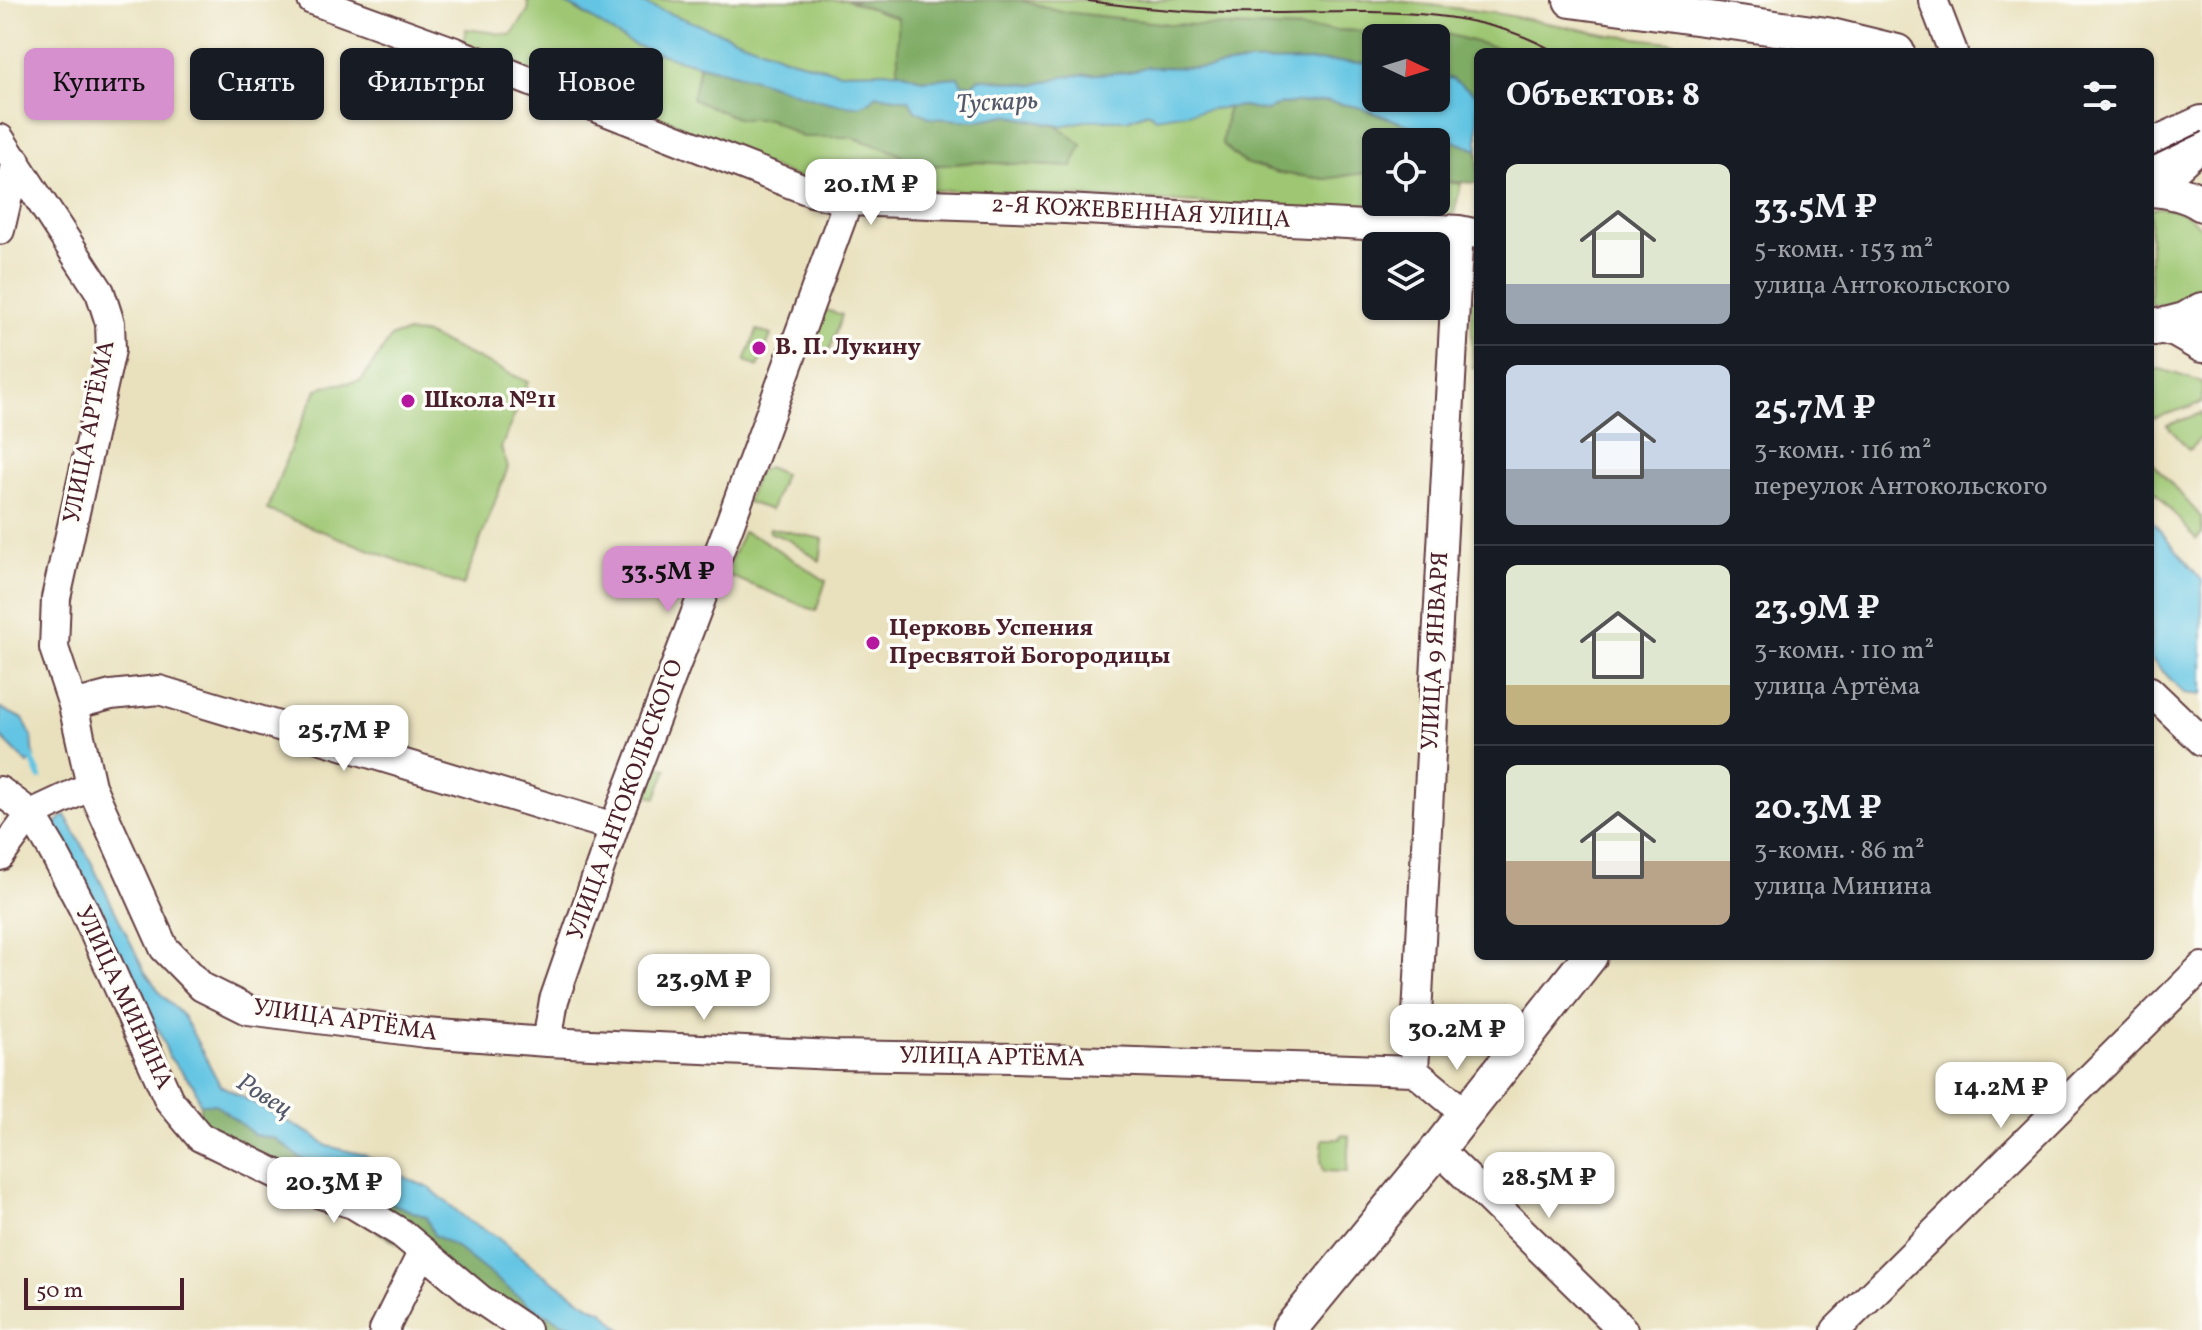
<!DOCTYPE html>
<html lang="ru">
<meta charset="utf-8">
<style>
body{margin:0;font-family:Vollkorn,serif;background:#242831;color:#f1f3f6;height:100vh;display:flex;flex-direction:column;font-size:30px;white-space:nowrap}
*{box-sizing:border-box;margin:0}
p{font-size:26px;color:#9ea1a6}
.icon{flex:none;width:44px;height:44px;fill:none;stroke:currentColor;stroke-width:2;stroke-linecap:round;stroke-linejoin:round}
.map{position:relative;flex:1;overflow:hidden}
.side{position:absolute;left:1474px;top:48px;width:680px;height:912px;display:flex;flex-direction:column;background:#171b24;border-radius:12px;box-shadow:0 2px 6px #0004}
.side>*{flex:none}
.top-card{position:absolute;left:24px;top:48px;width:760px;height:72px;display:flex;gap:16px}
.needle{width:52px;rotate:94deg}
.buttons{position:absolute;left:1362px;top:24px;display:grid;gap:16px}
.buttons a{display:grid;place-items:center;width:88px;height:88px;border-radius:12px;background:#171b24;box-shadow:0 2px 6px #0004;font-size:40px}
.scale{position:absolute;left:24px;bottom:20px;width:160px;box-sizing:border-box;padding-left:8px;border:4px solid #4a1f2b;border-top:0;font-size:22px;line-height:28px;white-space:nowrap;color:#4a1f2b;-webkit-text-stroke:6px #fdfcf7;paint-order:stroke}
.price{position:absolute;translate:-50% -68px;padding:0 18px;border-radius:16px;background:#fff;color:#222;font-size:26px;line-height:52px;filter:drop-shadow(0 2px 4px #0008)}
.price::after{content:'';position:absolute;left:50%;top:48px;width:24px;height:18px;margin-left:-12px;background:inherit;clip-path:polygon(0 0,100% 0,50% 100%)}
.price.on{background:#d690ce;color:#111}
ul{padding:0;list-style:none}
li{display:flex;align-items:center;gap:24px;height:200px;padding:0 32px}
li+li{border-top:2px solid #363941}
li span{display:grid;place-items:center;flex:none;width:224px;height:160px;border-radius:12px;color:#555}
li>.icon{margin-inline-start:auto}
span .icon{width:96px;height:96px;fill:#fffc;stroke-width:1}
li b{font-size:34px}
h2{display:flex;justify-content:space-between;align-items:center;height:96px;padding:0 32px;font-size:34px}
.pill{padding:0 28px;border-radius:12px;background:#171b24;box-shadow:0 2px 6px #0004;font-size:28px;line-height:72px}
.pill.on{background:#d690ce;color:#111}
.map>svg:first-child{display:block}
.green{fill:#9fc773;stroke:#74734f;stroke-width:2}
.forest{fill:#7fac65;stroke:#646648;stroke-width:2}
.water{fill:#64c5e3;stroke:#577287;stroke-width:2}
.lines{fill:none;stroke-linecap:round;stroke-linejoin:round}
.stream{stroke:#64c5e3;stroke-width:6}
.minor-casing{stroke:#623c41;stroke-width:32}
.major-casing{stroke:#623c41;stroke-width:38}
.minor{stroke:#fff;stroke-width:28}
.major{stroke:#fff;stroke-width:34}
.tram{stroke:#4a1f2b;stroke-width:2}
.poi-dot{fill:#b5179e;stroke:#fdfcf7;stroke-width:3}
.labels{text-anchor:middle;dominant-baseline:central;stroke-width:7;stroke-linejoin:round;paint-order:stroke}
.street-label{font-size:24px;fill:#4a1f2b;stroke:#fdfcf7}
.poi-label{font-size:24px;font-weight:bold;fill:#4a1f2b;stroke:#fdfcf7;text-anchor:start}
.water-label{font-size:26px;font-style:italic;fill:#53596b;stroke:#fdfcf7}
</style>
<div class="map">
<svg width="2202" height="1330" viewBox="0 0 2202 1330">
<rect width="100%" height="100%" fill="#fdfcf7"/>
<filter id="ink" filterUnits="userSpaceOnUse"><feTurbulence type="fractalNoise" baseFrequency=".0125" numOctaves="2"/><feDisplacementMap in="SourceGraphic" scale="16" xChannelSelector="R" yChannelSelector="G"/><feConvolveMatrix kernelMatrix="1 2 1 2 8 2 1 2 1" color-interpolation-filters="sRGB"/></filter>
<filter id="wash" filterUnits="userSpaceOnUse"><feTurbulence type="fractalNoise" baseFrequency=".006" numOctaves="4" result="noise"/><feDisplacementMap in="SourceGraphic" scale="32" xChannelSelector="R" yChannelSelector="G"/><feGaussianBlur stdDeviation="1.8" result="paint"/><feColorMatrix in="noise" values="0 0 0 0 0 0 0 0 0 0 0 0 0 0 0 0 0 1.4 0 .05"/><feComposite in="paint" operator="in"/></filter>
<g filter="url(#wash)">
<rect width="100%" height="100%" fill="#e9e1be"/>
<path class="green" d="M527 0H555L567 4 633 44 700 65 693 99 739 119H769L802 137H852L895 152 918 167 976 162 1072 167 1081 145 1058 126 1089 120H1127L1148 112 1228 107 1222 144 1243 162 1279 173 1326 179 1362 173 1376 175V202H1436V181L1461 184 1454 214 1434 216 975 191 920 190 876 192 799 178 463 44 466 29 511 35 529 10Z
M634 0H847L898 18V71L838 72 790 59Z
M1019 0H1391L1500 14 1610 35 1754 52H1513L1446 34 1168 24 1065 12Z
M2159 207C2177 209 2190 214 2202 229V284C2188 301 2171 308 2150 304V209Z
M1471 298 1478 302V369L1473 367Z
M815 307 842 315 828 355 801 346Z
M757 330 771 335 758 367 745 361Z
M406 333 425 334 528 382 501 448 508 467 463 586 267 510 294 439 317 390 324 386 361 381 392 336Z
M2160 369 2202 382V403L2154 418 2150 412V370Z
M2202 413V436L2189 450 2167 425Z
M2150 460 2202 518V534L2196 539 2150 486Z
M767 467 784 474 771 510 747 502 757 472Z
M770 528 823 539 820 561 789 540 769 532Z
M743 532 761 539 826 581 816 611 725 574Z
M645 761 667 769 656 798 634 790Z
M1341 1135 1349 1136 1347 1172 1324 1171 1321 1161 1323 1139H1340Z"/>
<path class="forest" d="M847 0H1019L1065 12 1168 24 1446 34 1513 52H1478V96L1452 79 1436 75V38H1376V66L1366 63 1315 61 1250 62 1209 68 1147 67 1129 72 1066 76 1034 85 979 78 973 84H961L957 77 923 80 898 71V18Z
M700 65 753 78 870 102 876 95 909 100 915 110 975 121 1006 115 1058 126 1082 145 1072 167 976 162 918 167 895 152 852 137H802L769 119H739L692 99Z
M1325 101 1358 107 1478 150V183L1436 181V142H1376V175L1362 173 1326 179 1279 173 1243 162 1222 144 1228 107 1244 106 1265 111 1280 104Z
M200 1104H215L255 1135 276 1139 302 1159 324 1164 336 1172 367 1185 391 1203 426 1217 434 1235 456 1247 529 1305 563 1323 587 1330H538L199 1122Z"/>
<path class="water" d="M555 0H634L790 59 838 72 898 71 923 80 958 77 962 84H973L979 78 1034 85 1066 76 1129 72 1147 67 1209 68 1250 62 1315 61 1366 63 1376 66V98H1436V75L1452 79 1478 96V150L1358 107 1325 101 1280 104 1266 111 1244 106 1211 109 1156 118 1148 112 1127 120H1089L1061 126 1006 115 975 121 931 118 915 110 909 100 877 95C871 101 864 106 856 106 820 104 788 89 754 79 715 67 673 61 635 45 607 33 585 9 555 0Z
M2150 519 2202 580V695L2184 693 2150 658Z
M0 708 23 719 32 737 34 757 28 764 0 736Z
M65 815 88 856 145 972 162 995 184 1017 220 1085 315 1136 327 1146 365 1155 398 1174 431 1189 470 1222 493 1234 537 1270 592 1307 603 1311 622 1330H587L563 1323 529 1305 456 1247 434 1235 426 1217 391 1203 367 1185 336 1172 324 1165 302 1159 276 1139 255 1135 215 1104H200L194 1086 169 1057 159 1030 139 1011 50 828Z"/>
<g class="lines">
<path class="stream" d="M30 755 40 777"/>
</g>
</g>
<g filter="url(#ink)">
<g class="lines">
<g class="minor-casing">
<path id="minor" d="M312 0 455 52 812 192 848 201 1065 209 1459 230 1478 234
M1933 0 1953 52
M0 139 100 292 110 323 111 350 56 598 54 648 73 705 91 786 164 948 202 987 248 1010 426 1033 547 1042 835 1055 1013 1058 1414 1071
M0 230 16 161
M2150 691 2202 741
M73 705 111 695 159 690 614 827
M0 791 31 814 52 849 83 908 169 1100 200 1137 314 1192 353 1204 401 1233 480 1299 526 1330
M0 856 31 814 91 786
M547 1042 554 1000 614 827 730 523 848 201
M1414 1071 1459 230
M1414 1071 1466 1114
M1438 1149 1623 1330
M384 1330 423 1251
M1836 1330 2202 967"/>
</g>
<g class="major-casing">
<path id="major" d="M1571 0 1827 35 1897 52
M2150 147 2202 123
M2150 188 2202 141
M2150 189C2169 190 2186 193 2202 204
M2150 324 2176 330 2202 345
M2154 328 2185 320 2202 310
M1289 1330 1438 1149 1590 956"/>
</g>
<use href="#minor" class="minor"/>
<use href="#major" class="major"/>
<path class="tram" d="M1082 0C1142 9 1203 14 1264 13 1359 13 1470 2 1555 52
M2150 157 2202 132"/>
</g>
</g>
<g class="poi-dot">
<circle cx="759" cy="348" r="8"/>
<circle cx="408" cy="401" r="8"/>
<circle cx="873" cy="643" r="8"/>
</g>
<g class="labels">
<g class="street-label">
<text transform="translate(1141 213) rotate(3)">2-Я КОЖЕВЕННАЯ УЛИЦА</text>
<text transform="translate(90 432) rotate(-79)">УЛИЦА АРТЁМА</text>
<text transform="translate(1436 651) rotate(-87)">УЛИЦА 9 ЯНВАРЯ</text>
<text transform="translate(626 800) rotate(-70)">УЛИЦА АНТОКОЛЬСКОГО</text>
<text transform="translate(123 998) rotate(65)">УЛИЦА МИНИНА</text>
<text transform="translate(345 1021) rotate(8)">УЛИЦА АРТЁМА</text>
<text transform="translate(992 1058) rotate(1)">УЛИЦА АРТЁМА</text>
</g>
<g class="poi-label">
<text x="775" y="348">В. П. Лукину</text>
<text x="424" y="401">Школа №11</text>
<text x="889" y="629">Церковь Успения<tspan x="889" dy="28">Пресвятой Богородицы</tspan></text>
</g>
<g class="water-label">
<text transform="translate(997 103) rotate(-3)">Тускарь</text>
<text transform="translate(264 1096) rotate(32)">Ровец</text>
</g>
</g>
</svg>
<div class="buttons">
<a><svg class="needle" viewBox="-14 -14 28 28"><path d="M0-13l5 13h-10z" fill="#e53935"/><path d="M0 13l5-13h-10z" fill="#9ea1a6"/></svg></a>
<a><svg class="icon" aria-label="locate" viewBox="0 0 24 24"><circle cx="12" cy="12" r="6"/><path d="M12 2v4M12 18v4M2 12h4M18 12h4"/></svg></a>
<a><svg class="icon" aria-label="layers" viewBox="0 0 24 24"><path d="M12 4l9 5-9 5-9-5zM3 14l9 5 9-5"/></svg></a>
</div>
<div class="scale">50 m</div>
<b class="price" style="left:871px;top:227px">20.1M ₽</b>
<b class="price on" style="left:668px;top:614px">33.5M ₽</b>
<b class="price" style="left:344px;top:773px">25.7M ₽</b>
<b class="price" style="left:704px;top:1022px">23.9M ₽</b>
<b class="price" style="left:1457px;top:1072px">30.2M ₽</b>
<b class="price" style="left:2001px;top:1130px">14.2M ₽</b>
<b class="price" style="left:1549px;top:1220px">28.5M ₽</b>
<b class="price" style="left:334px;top:1225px">20.3M ₽</b>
<div class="top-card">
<a class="pill on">Купить</a>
<a class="pill">Снять</a>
<a class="pill">Фильтры</a>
<a class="pill">Новое</a>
</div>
<section class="side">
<h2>Объектов: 8<svg class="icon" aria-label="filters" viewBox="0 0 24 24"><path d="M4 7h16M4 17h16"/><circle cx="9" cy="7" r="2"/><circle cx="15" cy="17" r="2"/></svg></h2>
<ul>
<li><span style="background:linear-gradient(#dfe7d0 75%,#9aa5b1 0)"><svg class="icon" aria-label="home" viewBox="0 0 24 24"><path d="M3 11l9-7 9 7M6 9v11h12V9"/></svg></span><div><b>33.5M ₽</b><p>5-комн. · 153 m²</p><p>улица Антокольского</p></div></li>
<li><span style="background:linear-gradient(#c9d6e8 65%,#9aa5b1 0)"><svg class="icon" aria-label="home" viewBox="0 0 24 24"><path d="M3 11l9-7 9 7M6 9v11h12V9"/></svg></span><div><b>25.7M ₽</b><p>3-комн. · 116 m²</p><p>переулок Антокольского</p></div></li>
<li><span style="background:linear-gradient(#dfe7d0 75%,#c2b280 0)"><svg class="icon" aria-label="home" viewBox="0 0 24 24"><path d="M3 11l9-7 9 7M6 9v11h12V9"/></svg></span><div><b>23.9M ₽</b><p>3-комн. · 110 m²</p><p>улица Артёма</p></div></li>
<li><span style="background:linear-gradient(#dfe7d0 60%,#b9a48a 0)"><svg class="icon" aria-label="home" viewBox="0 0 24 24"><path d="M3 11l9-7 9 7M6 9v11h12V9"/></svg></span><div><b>20.3M ₽</b><p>3-комн. · 86 m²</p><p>улица Минина</p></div></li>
</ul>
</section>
</div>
